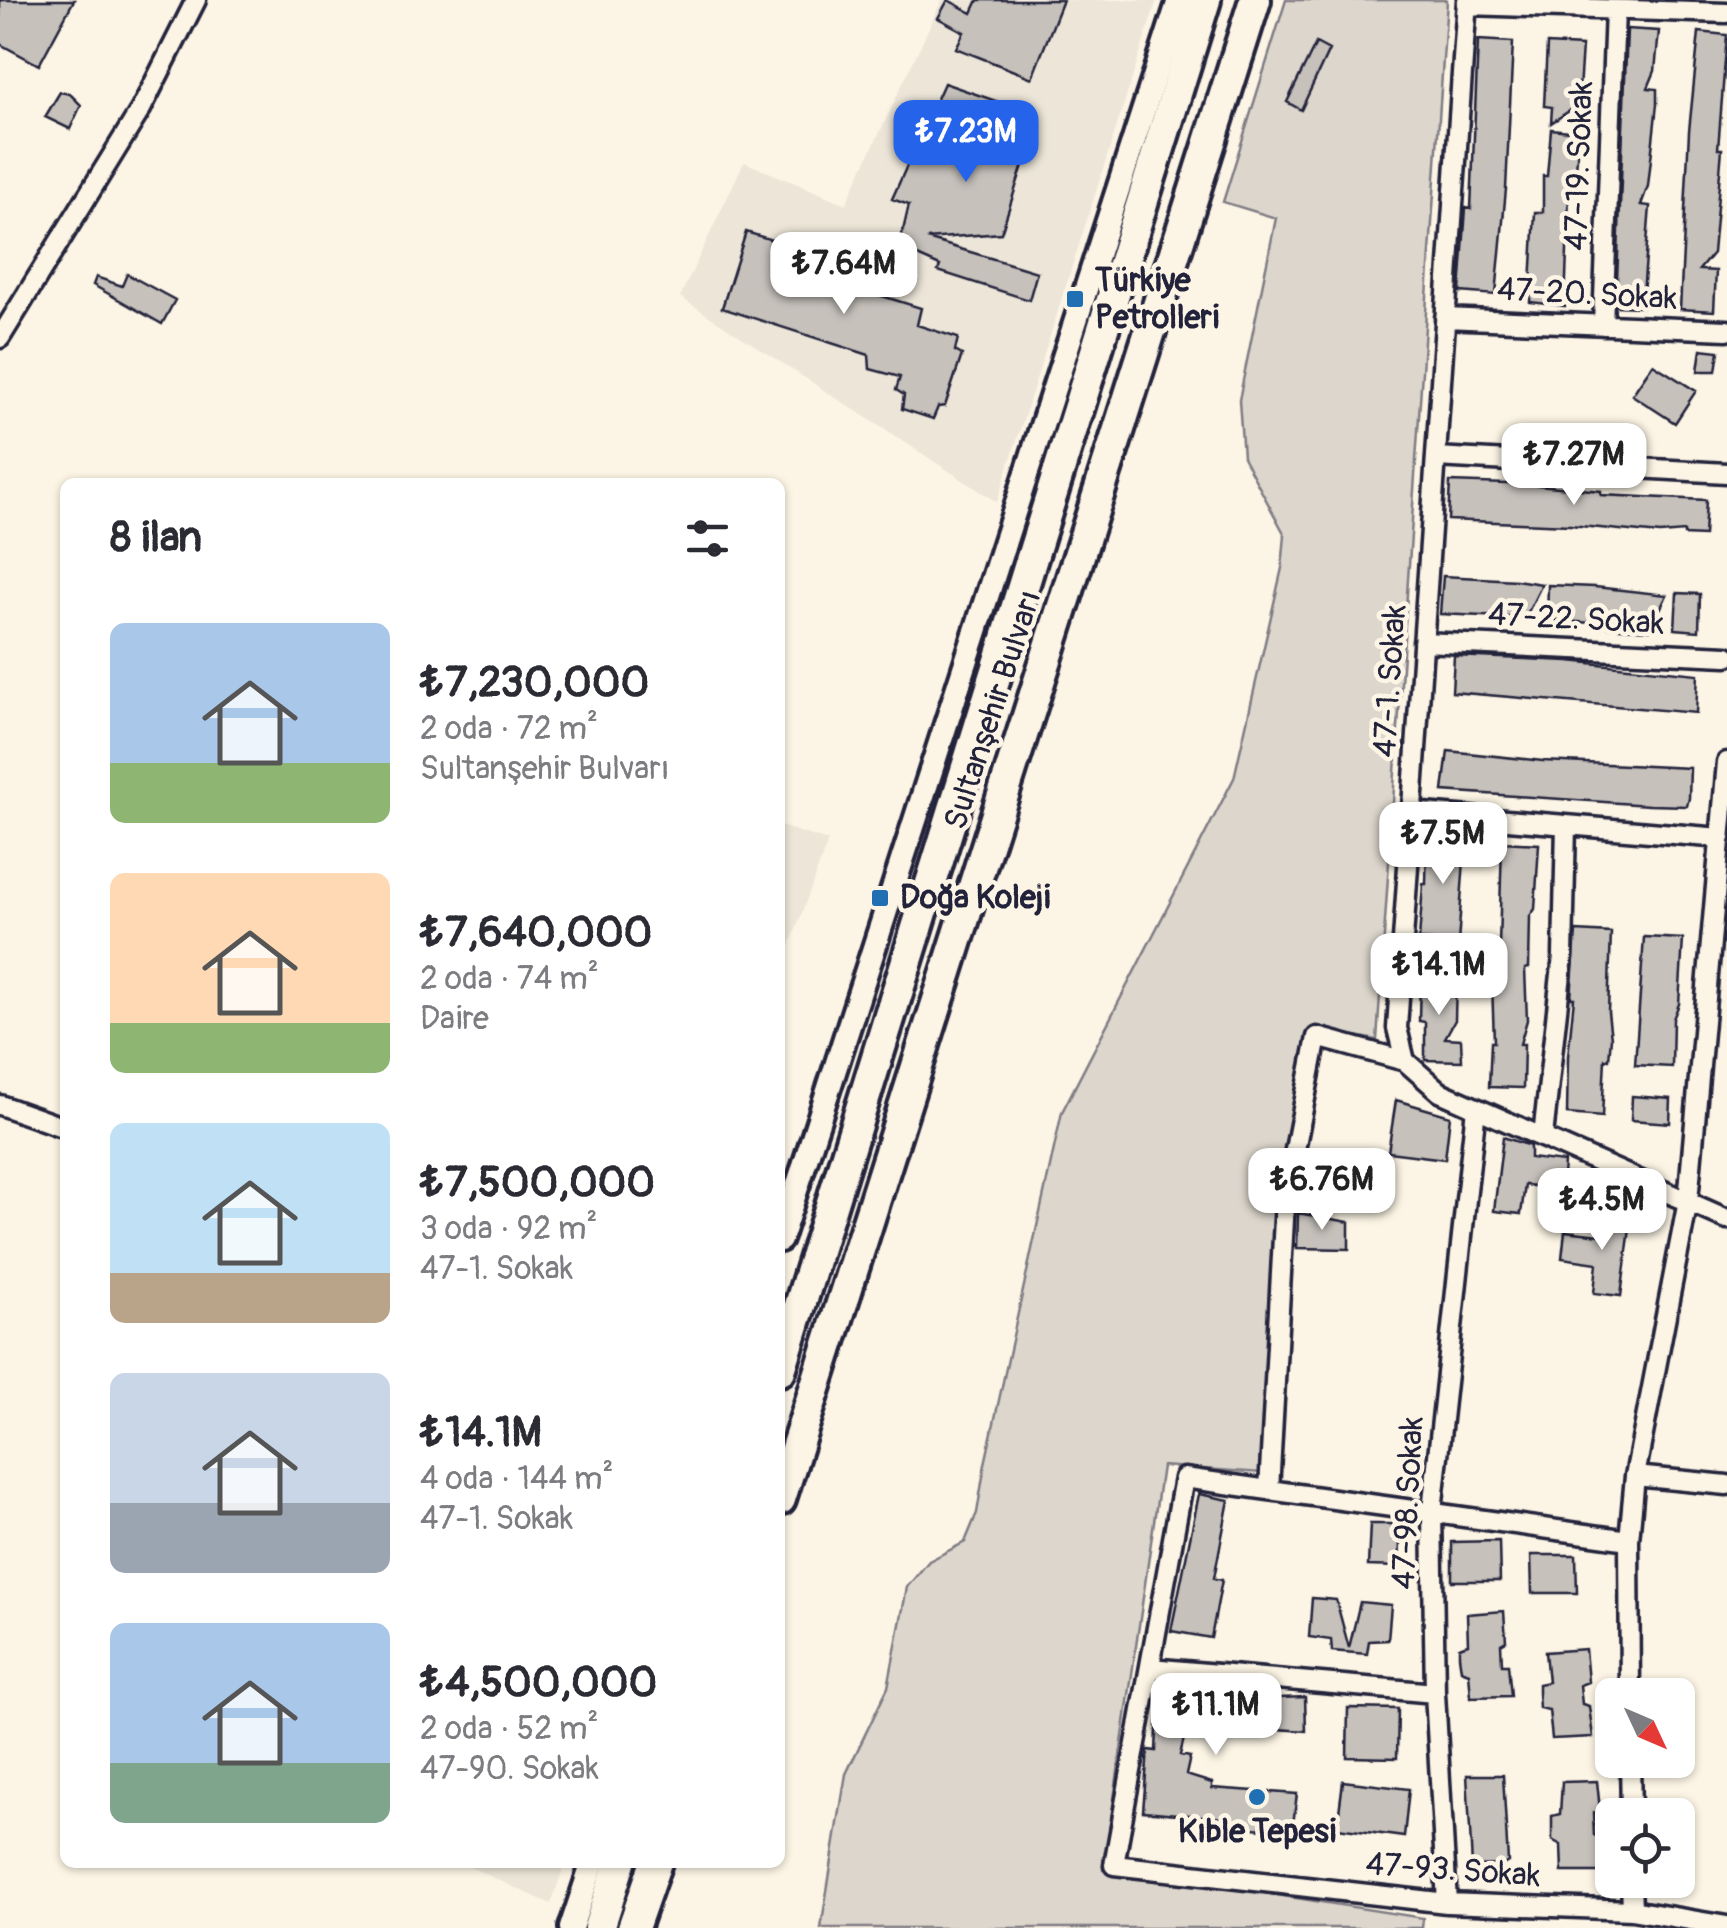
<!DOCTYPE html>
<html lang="tr">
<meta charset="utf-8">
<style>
body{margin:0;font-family:Pangolin,sans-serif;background:#f7f7f7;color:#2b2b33;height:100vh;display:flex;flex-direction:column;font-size:38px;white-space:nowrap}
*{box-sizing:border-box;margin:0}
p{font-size:32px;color:#7c7c81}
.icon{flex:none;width:55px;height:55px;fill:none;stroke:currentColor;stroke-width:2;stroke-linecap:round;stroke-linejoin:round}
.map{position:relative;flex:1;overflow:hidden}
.panel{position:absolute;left:60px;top:478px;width:725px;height:1390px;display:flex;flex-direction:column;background:#fff;border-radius:15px;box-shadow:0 2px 8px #0004}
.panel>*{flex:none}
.needle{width:65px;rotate:134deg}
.buttons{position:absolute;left:1595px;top:1678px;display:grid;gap:20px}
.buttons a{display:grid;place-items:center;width:100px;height:100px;border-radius:15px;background:#fff;box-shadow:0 2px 8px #0004;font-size:50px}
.price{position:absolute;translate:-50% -85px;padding:0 22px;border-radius:20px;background:#fff;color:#222;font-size:32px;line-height:65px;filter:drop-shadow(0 2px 5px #0008)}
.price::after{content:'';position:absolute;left:50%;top:60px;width:30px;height:22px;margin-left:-15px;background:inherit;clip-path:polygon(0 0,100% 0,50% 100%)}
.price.selected{background:#2563eb;color:#fff}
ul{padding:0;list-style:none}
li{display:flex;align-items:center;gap:30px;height:250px;padding:0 50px}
li span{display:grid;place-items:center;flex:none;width:280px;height:200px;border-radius:15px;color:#555}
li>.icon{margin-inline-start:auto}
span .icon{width:120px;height:120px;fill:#fffc;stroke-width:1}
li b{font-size:42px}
h2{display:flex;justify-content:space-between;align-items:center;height:120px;padding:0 50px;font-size:42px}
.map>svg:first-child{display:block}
.built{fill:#ece5d8}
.green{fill:#dcd6cc;stroke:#7f7c84;stroke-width:2.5}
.building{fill:#c6c1bb;stroke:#22223b;stroke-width:2.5}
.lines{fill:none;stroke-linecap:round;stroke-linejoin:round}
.minor-casing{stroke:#22223b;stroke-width:25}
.tertiary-casing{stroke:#22223b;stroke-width:30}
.trunk-casing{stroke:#22223b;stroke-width:38}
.minor{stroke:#fcf5e5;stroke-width:18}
.tertiary{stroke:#fcf5e5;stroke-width:22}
.trunk{stroke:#fcf5e5;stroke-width:30}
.poi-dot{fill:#1f6fb2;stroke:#fcf5e5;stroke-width:4}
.labels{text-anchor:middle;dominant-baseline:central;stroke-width:9;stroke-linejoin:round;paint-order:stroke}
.street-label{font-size:32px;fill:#22223b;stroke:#fcf5e5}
.poi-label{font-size:32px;font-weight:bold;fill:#22223b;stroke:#fcf5e5;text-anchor:start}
</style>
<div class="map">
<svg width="1727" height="1928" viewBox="0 0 1727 1928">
<rect width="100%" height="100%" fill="#fcf5e5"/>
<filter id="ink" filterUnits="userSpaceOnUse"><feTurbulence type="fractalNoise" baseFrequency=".01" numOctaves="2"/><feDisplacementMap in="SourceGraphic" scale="20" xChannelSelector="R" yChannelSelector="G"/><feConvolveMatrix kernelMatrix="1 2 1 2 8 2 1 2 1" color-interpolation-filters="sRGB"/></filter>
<g filter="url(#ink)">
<path class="built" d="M942 0H1157L997 502 680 297 744 162 846 204Z
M780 826 828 841 780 973Z
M461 1863H565L551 1904Z"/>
<path class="green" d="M1286 0H1447L1377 1040 1312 1028 1275 1198 1262 1473 1162 1466 1104 1868 1423 1918 1422 1928H821L846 1774 888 1687 907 1587 929 1561 965 1542 977 1513 985 1464 1062 1112 1234 778 1282 568 1285 535 1243 457 1239 400 1276 218 1223 202Z"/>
<path class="building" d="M0 0H74L39 65 0 44Z
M948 0 972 13 978 0H1063L1032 78 956 48 964 32 938 18Z
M1627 29 1659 31 1655 71 1648 88 1657 89V104L1648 186 1641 205 1650 206 1642 307 1616 306Z
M1699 32 1727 35 1718 149H1722L1713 253 1699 270 1716 271 1714 311 1680 309 1689 131Z
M1478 40 1513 42 1506 189 1496 295 1460 292 1466 208 1471 209Z
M1316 43 1329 50 1301 110 1287 102Z
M1547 44 1582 46 1578 105 1551 123 1552 107 1544 106Z
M944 83 1039 116 1001 233 927 239 1037 272 1029 300 938 271 940 266 899 248 909 205 892 199Z
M60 92 70 94 81 105 70 129 45 117Z
M1551 129 1579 132 1574 195H1569L1565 306 1530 302 1535 212H1543V176H1547Z
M746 232 869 270 866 291 921 308 917 325 958 338 955 351 962 355 945 406 938 407 933 419 902 409 904 395 896 390 900 377 870 369 869 355 722 308Z
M127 274 175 300 162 324 93 285 96 277 122 286Z
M1701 349 1719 351 1716 371H1698Z
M1653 364 1696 391 1675 423 1632 395Z
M1450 482 1538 485 1601 491V495L1706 500 1704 536 1684 535V532L1660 534 1570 525 1448 520Z
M1443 576 1516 580 1542 584 1525 618 1440 614Z
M1548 585 1595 587 1667 595 1650 630 1608 627V624L1547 620Z
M1677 593 1700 594 1699 631 1675 629Z
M1454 656 1569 661 1698 674 1696 713 1452 692Z
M1448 751 1543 761 1690 768 1689 798 1687 806 1649 805 1443 791Z
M1427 830 1466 832 1458 943 1419 940 1423 884H1426Z
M1502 842 1539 844 1535 909 1530 916 1529 968 1525 969 1527 1020 1520 1044H1524L1523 1088 1489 1087 1491 1042H1494L1492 982H1496L1499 946Z
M1576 931 1611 933 1608 1012 1611 1038 1609 1059H1605L1602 1117 1567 1114 1568 1056 1574 998H1571Z
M1644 937 1683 939 1679 1004 1673 1019 1672 1067 1635 1065Z
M1420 977H1456L1455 1020 1445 1038 1461 1039 1462 1061 1425 1060V1022L1419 1021Z
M1632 1096 1671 1099 1670 1123 1631 1120Z
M1396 1100 1450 1116 1445 1159 1388 1152Z
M1503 1137 1530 1146V1158L1564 1162 1562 1190 1525 1185 1521 1214 1494 1211Z
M1298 1213 1349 1222V1249L1297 1248Z
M1604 1217 1631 1221 1621 1296 1594 1293 1597 1263 1562 1258 1565 1231 1600 1235Z
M1199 1494 1229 1500 1214 1578 1222 1580 1211 1638 1171 1631Z
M1370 1524H1392L1393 1539 1400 1542 1399 1567 1368 1566Z
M1499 1541 1500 1581H1452V1542Z
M1531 1555H1576L1577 1593H1532Z
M1312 1598 1336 1600 1349 1648 1360 1602 1391 1605 1388 1640 1369 1641 1367 1654 1332 1651 1331 1640 1309 1637Z
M1504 1611 1506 1641 1501 1644 1502 1664H1508L1511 1696 1471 1697 1469 1673 1461 1670 1459 1656V1647L1468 1644 1467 1614Z
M1585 1649 1588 1682 1580 1685 1582 1704 1589 1706 1593 1737 1552 1739 1549 1710 1539 1708 1538 1693V1684L1548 1682 1545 1652Z
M1159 1686 1254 1692V1699L1305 1697 1306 1731 1276 1729V1727L1236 1720V1726L1207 1724 1194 1697 1180 1755 1190 1757 1186 1775 1212 1783V1788L1297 1794 1292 1832 1233 1826 1234 1819 1143 1811 1148 1750 1156 1751Z
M1348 1708 1398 1709 1397 1758 1347 1757Z
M1467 1775H1503L1508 1862 1503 1865 1472 1866Z
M1343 1781 1409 1789 1404 1837 1337 1828Z
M1597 1781 1600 1810 1593 1813 1594 1835 1601 1839 1603 1872H1562L1561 1845 1552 1840V1816L1560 1814 1562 1782Z"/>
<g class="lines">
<g class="minor-casing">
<path id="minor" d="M1467 0 1397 1028 1405 1061 1317 1037 1285 1201 1269 1490 1184 1478 1114 1865 1447 1903 1632 1910 1727 1926
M1467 5 1727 13
M1445 318 1727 330
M1603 325 1615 10
M0 338 141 109 196 0
M1436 457 1727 473
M1423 642 1727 656
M1412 812 1721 838
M1405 1061 1440 1092 1727 1219
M0 1105 65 1128
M1543 1136 1563 956 1566 825
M1635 1476 1727 1485
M1269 1490 1629 1540
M1150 1668 1435 1693
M1630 1695 1629 1540 1635 1476 1688 1201 1727 762
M1630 1760 1631 1815
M1631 1880 1632 1910
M1447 1903 1435 1693 1432 1511 1476 1108"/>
</g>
<g class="tertiary-casing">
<path id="tertiary" d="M780 1240 1179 0
M571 1928 593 1862"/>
</g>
<g class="trunk-casing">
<path id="trunk" d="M780 1370 1205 0
M780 1499 1255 0
M599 1928 620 1862
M633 1928 656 1862"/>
</g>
<use href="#minor" class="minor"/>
<use href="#tertiary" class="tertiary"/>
<use href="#trunk" class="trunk"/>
</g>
</g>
<g class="poi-dot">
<rect x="1065" y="289" width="20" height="20" rx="5"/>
<rect x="870" y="888" width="20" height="20" rx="5"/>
<circle cx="1257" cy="1797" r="10"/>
</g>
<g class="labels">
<g class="street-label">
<text transform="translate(1579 166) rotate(-88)">47-19. Sokak</text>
<text transform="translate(1587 294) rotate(3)">47-20. Sokak</text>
<text transform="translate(1576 619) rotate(3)">47-22. Sokak</text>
<text transform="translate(1390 681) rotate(-86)">47-1. Sokak</text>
<text transform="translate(993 710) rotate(-72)">Sultanşehir Bulvarı</text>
<text transform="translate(1408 1503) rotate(-87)">47-98. Sokak</text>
<text transform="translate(1453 1870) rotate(4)">47-93. Sokak</text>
</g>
<g class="poi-label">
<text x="1095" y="281">Türkiye<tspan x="1095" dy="37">Petrolleri</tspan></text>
<text x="900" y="898">Doğa Koleji</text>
<text x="1257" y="1832" text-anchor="middle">Kıble Tepesi</text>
</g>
</g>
</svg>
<div class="buttons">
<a><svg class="needle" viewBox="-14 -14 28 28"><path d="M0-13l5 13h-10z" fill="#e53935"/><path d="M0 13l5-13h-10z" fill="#7c7c81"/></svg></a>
<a><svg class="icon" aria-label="locate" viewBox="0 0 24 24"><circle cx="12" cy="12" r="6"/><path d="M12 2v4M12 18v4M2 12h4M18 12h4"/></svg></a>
</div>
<b class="price selected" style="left:966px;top:185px">₺7.23M</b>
<b class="price" style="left:844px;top:317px">₺7.64M</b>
<b class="price" style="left:1574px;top:508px">₺7.27M</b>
<b class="price" style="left:1443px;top:887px">₺7.5M</b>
<b class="price" style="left:1439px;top:1018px">₺14.1M</b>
<b class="price" style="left:1322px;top:1233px">₺6.76M</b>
<b class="price" style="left:1602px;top:1253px">₺4.5M</b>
<b class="price" style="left:1216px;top:1758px">₺11.1M</b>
<section class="panel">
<h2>8 ilan<svg class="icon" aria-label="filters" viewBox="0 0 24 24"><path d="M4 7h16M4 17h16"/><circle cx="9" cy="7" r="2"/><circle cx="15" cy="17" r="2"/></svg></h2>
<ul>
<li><span style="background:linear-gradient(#a9c7e8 70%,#8fb573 0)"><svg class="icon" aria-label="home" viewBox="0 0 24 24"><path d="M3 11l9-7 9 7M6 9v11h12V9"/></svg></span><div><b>₺7,230,000</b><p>2 oda · 72 m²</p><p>Sultanşehir Bulvarı</p></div></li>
<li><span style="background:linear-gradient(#ffd9b3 75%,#8fb573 0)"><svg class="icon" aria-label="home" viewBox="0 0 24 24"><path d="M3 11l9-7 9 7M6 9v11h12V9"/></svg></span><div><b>₺7,640,000</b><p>2 oda · 74 m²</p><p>Daire</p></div></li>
<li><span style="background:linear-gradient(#bfe0f5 75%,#b9a48a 0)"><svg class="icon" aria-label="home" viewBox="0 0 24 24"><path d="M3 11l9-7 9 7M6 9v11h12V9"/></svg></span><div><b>₺7,500,000</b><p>3 oda · 92 m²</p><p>47-1. Sokak</p></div></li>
<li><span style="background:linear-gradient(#c9d6e8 65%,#9aa5b1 0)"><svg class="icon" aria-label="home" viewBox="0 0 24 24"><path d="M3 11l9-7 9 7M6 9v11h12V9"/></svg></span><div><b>₺14.1M</b><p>4 oda · 144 m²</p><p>47-1. Sokak</p></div></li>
<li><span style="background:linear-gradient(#a9c7e8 70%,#7fa58c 0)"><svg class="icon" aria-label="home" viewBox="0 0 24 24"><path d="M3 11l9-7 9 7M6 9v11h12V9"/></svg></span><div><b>₺4,500,000</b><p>2 oda · 52 m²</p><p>47-90. Sokak</p></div></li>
</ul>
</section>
</div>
